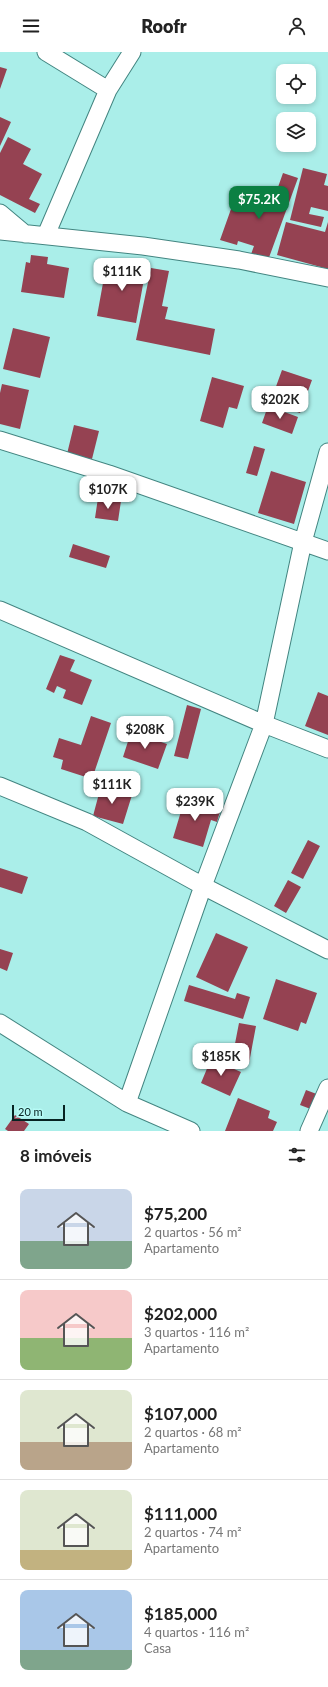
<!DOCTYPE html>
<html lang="pt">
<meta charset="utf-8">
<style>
body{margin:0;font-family:Lato,sans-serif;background:#f2f2f2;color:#222;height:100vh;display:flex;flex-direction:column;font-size:15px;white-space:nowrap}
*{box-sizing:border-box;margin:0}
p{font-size:13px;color:#767676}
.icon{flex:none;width:22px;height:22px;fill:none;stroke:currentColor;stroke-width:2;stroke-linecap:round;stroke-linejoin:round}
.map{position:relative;height:1079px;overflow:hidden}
.details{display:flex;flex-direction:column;background:#fff;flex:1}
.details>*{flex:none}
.controls{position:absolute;left:276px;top:12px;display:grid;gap:8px}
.controls a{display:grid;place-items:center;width:40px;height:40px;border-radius:8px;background:#fff;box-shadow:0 2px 6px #0003;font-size:20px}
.scale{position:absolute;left:12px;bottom:10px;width:53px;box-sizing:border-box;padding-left:4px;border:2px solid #062322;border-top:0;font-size:11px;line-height:14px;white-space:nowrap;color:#062322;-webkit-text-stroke:3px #b7fbf6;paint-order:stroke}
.price{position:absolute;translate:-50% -34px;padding:0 9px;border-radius:8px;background:#fff;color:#222;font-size:13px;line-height:26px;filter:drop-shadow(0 1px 2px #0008)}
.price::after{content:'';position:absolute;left:50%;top:24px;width:12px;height:9px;margin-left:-6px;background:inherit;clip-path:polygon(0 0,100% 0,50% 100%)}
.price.active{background:#0b8043;color:#fff}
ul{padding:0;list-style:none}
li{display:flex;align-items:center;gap:12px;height:100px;padding:0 20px}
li+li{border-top:1px solid #e0e0e0}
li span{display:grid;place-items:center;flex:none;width:112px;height:80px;border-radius:8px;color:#555}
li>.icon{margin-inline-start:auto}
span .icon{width:48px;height:48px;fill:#fffc;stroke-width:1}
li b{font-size:17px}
h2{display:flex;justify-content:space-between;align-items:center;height:48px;padding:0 20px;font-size:17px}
header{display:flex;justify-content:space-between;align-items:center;height:52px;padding:0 20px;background:#fff;font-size:18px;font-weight:800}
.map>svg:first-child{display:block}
.building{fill:#954252}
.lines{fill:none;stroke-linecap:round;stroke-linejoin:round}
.minor-casing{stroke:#438581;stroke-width:19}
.minor{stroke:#fff;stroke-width:17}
</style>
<header><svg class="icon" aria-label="menu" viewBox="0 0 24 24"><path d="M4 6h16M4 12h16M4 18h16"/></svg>Roofr<svg class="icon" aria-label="person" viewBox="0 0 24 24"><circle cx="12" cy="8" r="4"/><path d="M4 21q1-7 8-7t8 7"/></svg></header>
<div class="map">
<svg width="328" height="1079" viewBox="0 0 328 1079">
<rect width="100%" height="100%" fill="#aaeee9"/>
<path class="building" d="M0 15 7 17 0 37Z
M0 65 11 70 0 94Z
M8 85 31 97 23 112 42 122 29 147 40 152 35 161 0 143V101Z
M303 116 327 122 324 133 328 134V159L311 155 309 162 324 165 321 175 290 168Z
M283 121 298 126 267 211 250 205 254 194 238 189 237 193 220 188 236 143 271 155Z
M286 170 325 180 328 170V217L277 203Z
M31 203 48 205 47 212 69 216 64 246 21 240 26 210 30 211Z
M107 209 146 216 136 271 97 264Z
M151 216 169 219 162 254 168 255 165 267 215 277 210 303 136 288Z
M13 276 50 285 40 326 3 317Z
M282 318 312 328 300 361 270 351Z
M212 325 244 334 237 357 229 355 223 376 200 369Z
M2 332 29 338 20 377 0 372V341Z
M268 354 298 365 292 382 262 371Z
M74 373 99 379 92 407 67 402Z
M254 394 265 397 257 424 246 421Z
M271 419 306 430 294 472 258 461Z
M98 446 121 449 118 469 95 466Z
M73 492 110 504 106 516 69 505Z
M60 603 75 608 70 619 92 628 82 653 63 646 66 638 57 634 54 641 46 637Z
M318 640 328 644V683L305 674Z
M187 653 201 657 188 707 174 704Z
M91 664 111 671 92 727 61 717 63 708 53 705 59 686 81 693Z
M131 680 167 692 158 717 123 705Z
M101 734 132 743 123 772 93 764Z
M185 746 221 756 217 770 211 768 203 795 173 786Z
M308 788 320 794 303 827 291 821Z
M0 816 28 825 22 842 0 835Z
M288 828 301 835 286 861 274 854Z
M216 881 248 895 228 940 196 925Z
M0 897 13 901 7 919 0 916Z
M276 927 317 941 306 972 301 970 298 979 263 967Z
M189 933 235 947 237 941 250 945 243 967 184 949Z
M239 971 256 974 249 1011 232 1007Z
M211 1007 241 1020 230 1044 201 1031Z
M306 1038 322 1044 316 1059 300 1053Z
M238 1046 270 1059 268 1066 277 1070 273 1079H225Z
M15 1063 29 1072 24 1079H8L5 1077Z"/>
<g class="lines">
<g class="minor-casing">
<path id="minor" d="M46 0 108 38
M0 161 25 182
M0 179 143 194 239 208 328 226
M46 183 108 38 132 0
M0 388 109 422 328 499
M0 558 264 672 328 697
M0 734 87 770 203 834 328 898
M0 971 127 1051 191 1079
M127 1051 203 834 264 672 303 490 328 400
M309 1079 328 1036"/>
</g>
<use href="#minor" class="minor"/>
</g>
</svg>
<div class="controls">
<a><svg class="icon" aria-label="locate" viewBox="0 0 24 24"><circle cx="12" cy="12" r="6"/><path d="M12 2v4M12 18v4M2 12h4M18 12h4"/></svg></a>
<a><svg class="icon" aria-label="layers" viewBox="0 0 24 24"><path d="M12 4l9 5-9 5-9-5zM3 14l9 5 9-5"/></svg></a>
</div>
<div class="scale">20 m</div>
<b class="price active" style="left:259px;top:168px">$75.2K</b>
<b class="price" style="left:122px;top:240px">$111K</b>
<b class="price" style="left:280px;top:368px">$202K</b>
<b class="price" style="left:108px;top:458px">$107K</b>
<b class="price" style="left:145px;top:698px">$208K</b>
<b class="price" style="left:112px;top:753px">$111K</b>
<b class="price" style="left:195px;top:770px">$239K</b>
<b class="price" style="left:221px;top:1025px">$185K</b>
</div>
<section class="details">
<h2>8 imóveis<svg class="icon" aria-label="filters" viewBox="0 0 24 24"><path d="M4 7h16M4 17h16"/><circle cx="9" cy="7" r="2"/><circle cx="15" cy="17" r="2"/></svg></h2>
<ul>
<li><span style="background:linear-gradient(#c9d6e8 65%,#7fa58c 0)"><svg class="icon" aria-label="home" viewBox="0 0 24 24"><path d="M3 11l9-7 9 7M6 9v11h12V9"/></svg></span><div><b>$75,200</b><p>2 quartos · 56 m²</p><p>Apartamento</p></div></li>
<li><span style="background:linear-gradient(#f6c9c9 60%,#8fb573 0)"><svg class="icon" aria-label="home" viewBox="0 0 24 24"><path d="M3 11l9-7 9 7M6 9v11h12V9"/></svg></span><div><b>$202,000</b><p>3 quartos · 116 m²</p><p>Apartamento</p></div></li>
<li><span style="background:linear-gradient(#dfe7d0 65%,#b9a48a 0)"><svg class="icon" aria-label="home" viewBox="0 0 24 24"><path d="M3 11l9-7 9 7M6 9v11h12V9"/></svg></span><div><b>$107,000</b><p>2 quartos · 68 m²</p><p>Apartamento</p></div></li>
<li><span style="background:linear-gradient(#dfe7d0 75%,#c2b280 0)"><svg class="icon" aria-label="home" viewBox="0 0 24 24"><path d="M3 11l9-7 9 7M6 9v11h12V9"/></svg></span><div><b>$111,000</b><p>2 quartos · 74 m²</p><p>Apartamento</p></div></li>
<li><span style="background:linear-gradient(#a9c7e8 75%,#7fa58c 0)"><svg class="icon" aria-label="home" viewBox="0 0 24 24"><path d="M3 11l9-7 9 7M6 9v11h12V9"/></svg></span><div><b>$185,000</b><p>4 quartos · 116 m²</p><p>Casa</p></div></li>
</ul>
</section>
